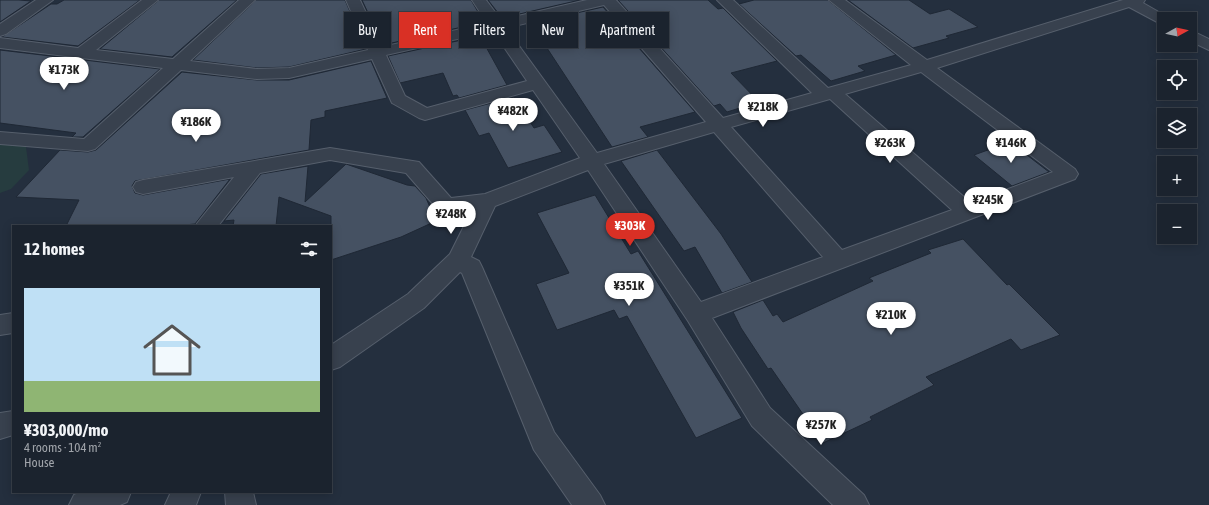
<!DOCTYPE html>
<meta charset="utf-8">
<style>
body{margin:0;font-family:"Asap Condensed",sans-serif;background:#282f3a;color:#f1f3f6;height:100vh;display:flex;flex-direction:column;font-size:15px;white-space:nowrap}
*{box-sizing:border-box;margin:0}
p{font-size:13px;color:#a0a4aa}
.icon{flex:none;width:22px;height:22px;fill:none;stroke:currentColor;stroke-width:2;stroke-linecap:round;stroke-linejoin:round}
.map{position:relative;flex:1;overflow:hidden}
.drawer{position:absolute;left:12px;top:225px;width:320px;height:268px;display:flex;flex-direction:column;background:#1b232e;border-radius:0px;box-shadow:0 2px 10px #0003,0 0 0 1px #39404a}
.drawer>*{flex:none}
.guide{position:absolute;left:344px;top:12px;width:380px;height:36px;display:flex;gap:8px}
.needle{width:26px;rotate:82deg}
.buttons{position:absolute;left:1157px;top:12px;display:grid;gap:8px}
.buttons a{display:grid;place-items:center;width:40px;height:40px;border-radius:0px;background:#1b232e;box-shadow:0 2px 10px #0003,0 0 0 1px #39404a;font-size:20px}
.price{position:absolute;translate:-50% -34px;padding:0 9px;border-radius:14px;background:#fff;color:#222;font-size:13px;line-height:26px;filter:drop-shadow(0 1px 2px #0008)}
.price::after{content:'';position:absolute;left:50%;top:24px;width:12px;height:9px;margin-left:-6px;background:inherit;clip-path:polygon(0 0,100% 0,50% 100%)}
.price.on{background:#d93025;color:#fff}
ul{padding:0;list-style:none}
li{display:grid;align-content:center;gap:8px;height:212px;padding:0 12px}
li span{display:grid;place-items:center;height:124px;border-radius:0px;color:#555}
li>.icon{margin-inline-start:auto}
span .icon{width:72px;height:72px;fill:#fffc;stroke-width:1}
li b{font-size:17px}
h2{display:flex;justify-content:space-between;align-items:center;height:48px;padding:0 12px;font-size:17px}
.chip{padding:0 14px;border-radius:0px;background:#1b232e;box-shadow:0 2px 10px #0003,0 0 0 1px #39404a;font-size:14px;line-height:36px}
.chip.on{background:#d93025;color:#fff}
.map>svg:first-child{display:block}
.green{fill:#263c3f}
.building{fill:#455162;stroke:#1f2835}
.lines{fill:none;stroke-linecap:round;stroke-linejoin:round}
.minor-casing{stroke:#565f6c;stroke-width:2}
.minor{fill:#38414e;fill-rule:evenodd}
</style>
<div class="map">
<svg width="1209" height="505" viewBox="0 0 1209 505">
<rect width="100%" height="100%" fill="#242f3e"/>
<path class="green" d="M0 139 26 147 29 170 11 189 0 193Z"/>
<path class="building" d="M0 0H19L31 1 0 22Z
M64 0H140L78 46 2 37 51 4H57Z
M159 0H237L172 57 100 49Z
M256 0H345L366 49 289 67 257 68 193 60Z
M362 0H471L484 22 383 45Z
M488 0H580L502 18Z
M618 0H708L718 9 723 8 777 61 731 73 759 102 727 112 720 104 714 106Z
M754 0H828L896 55 858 66 865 71 831 81 801 55 796 56 739 4Z
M848 0H909L930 14 949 9 978 27 946 36 949 38 913 48Z
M603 7 695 112 640 127 648 137 612 147 545 45 542 46 528 24Z
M480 36 507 85 459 98 457 95 453 96 443 73 400 83 388 56Z
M0 50 160 69 83 137H72L76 133 0 123Z
M371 61 387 98 325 111V117L311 120 309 150 135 181 132 186 135 193 143 195 230 179 195 224 173 226H66L79 200 16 197 60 150 88 152 96 150 182 72 257 80H289Z
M514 97 534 128 544 125 562 152 508 168 489 133 479 136 465 110Z
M1010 142 1049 172 1012 186 974 155Z
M657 150 721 234 752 282 722 293 695 247 684 251 621 161Z
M346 164 407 185 415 186 426 198 436 221 401 237 331 260V216L279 197 276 226H233L234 220 224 221 261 174 308 166 305 202Z
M595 195 631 254 638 251 742 418 696 438 627 316 619 319 614 310 557 330 536 284 569 273 537 213Z
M963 239 1007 285 1009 284 1060 335 1021 350 1011 339 926 377 934 385 870 417 872 420 823 443 771 368 768 369 741 328 733 312 763 300 773 316 777 314 783 322 873 281 869 278 931 253 928 250Z"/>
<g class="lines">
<g class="minor-casing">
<path id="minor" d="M36 0H53L6 34 0 36V24Z
M142 0H158L96 50 173 59 239 0H255L190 61 257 69 289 68 368 50 346 0H360L382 47 487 23 472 0H486L501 20 587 0H616L723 118 812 93 717 0H733L828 88 911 65 829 0H845L927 60 1123 0H1145L1143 3 1171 19H1164V25L1159 23 1129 7 937 68 1075 169 1078 174 1075 179 712 318 770 408 864 495 869 505H833L752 426 688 321 588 170 495 206 471 257 479 261 482 267 554 432 600 495 605 505H572L534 450 462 273 460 272 424 308 340 367 331 370V345L408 294 450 254 472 210 446 213 439 211 406 173 330 160 260 173 218 226H195L234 177 143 194 136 192 133 187 136 182 143 180 330 148 419 162 451 198 485 194 580 158 533 90 425 120 419 118 392 103 372 59 289 78 257 79 181 70 95 149 88 151 0 144V132L84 139 163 68 0 48V38L78 48ZM604 5 706 122 597 153 506 28ZM493 31 527 81 427 108 405 96 386 55ZM921 72 1053 172 971 203 845 94ZM830 99 952 210 842 250 731 127ZM714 132 823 257 701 302 604 164Z
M1190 30 1209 39V50L1190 41Z
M13 313V333L0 335V315Z
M13 411V435L0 439V413Z
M80 492H131L127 502 120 505H69L74 495Z
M171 492H201L196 505H165Z
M225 492H253L256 505H226Z"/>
</g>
<use href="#minor" class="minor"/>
</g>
</svg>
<div class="buttons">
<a><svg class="needle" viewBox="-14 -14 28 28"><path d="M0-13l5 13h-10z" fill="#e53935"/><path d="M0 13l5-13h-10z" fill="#a0a4aa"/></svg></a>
<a><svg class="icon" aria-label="locate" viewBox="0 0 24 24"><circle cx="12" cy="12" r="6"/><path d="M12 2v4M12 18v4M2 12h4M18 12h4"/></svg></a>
<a><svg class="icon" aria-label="layers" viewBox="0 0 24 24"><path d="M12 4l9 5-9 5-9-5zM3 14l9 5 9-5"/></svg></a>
<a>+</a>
<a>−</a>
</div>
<b class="price" style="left:64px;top:91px">¥173K</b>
<b class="price" style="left:763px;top:128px">¥218K</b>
<b class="price" style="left:513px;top:132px">¥482K</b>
<b class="price" style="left:196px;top:143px">¥186K</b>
<b class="price" style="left:890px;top:164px">¥263K</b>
<b class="price" style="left:1011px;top:164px">¥146K</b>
<b class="price" style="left:988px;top:221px">¥245K</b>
<b class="price" style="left:451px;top:235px">¥248K</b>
<b class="price on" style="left:630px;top:247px">¥303K</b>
<b class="price" style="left:629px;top:307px">¥351K</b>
<b class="price" style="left:891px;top:336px">¥210K</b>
<b class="price" style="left:821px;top:446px">¥257K</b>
<div class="guide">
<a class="chip">Buy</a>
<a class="chip on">Rent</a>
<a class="chip">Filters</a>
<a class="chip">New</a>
<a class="chip">Apartment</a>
</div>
<section class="drawer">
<h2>12 homes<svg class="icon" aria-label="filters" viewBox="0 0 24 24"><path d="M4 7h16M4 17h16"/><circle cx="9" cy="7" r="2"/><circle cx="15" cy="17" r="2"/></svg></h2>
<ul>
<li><span style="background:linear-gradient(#bfe0f5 75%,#8fb573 0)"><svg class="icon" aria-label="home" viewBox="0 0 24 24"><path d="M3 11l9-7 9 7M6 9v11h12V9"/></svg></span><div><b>¥303,000/mo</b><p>4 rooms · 104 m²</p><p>House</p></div></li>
</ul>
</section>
</div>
